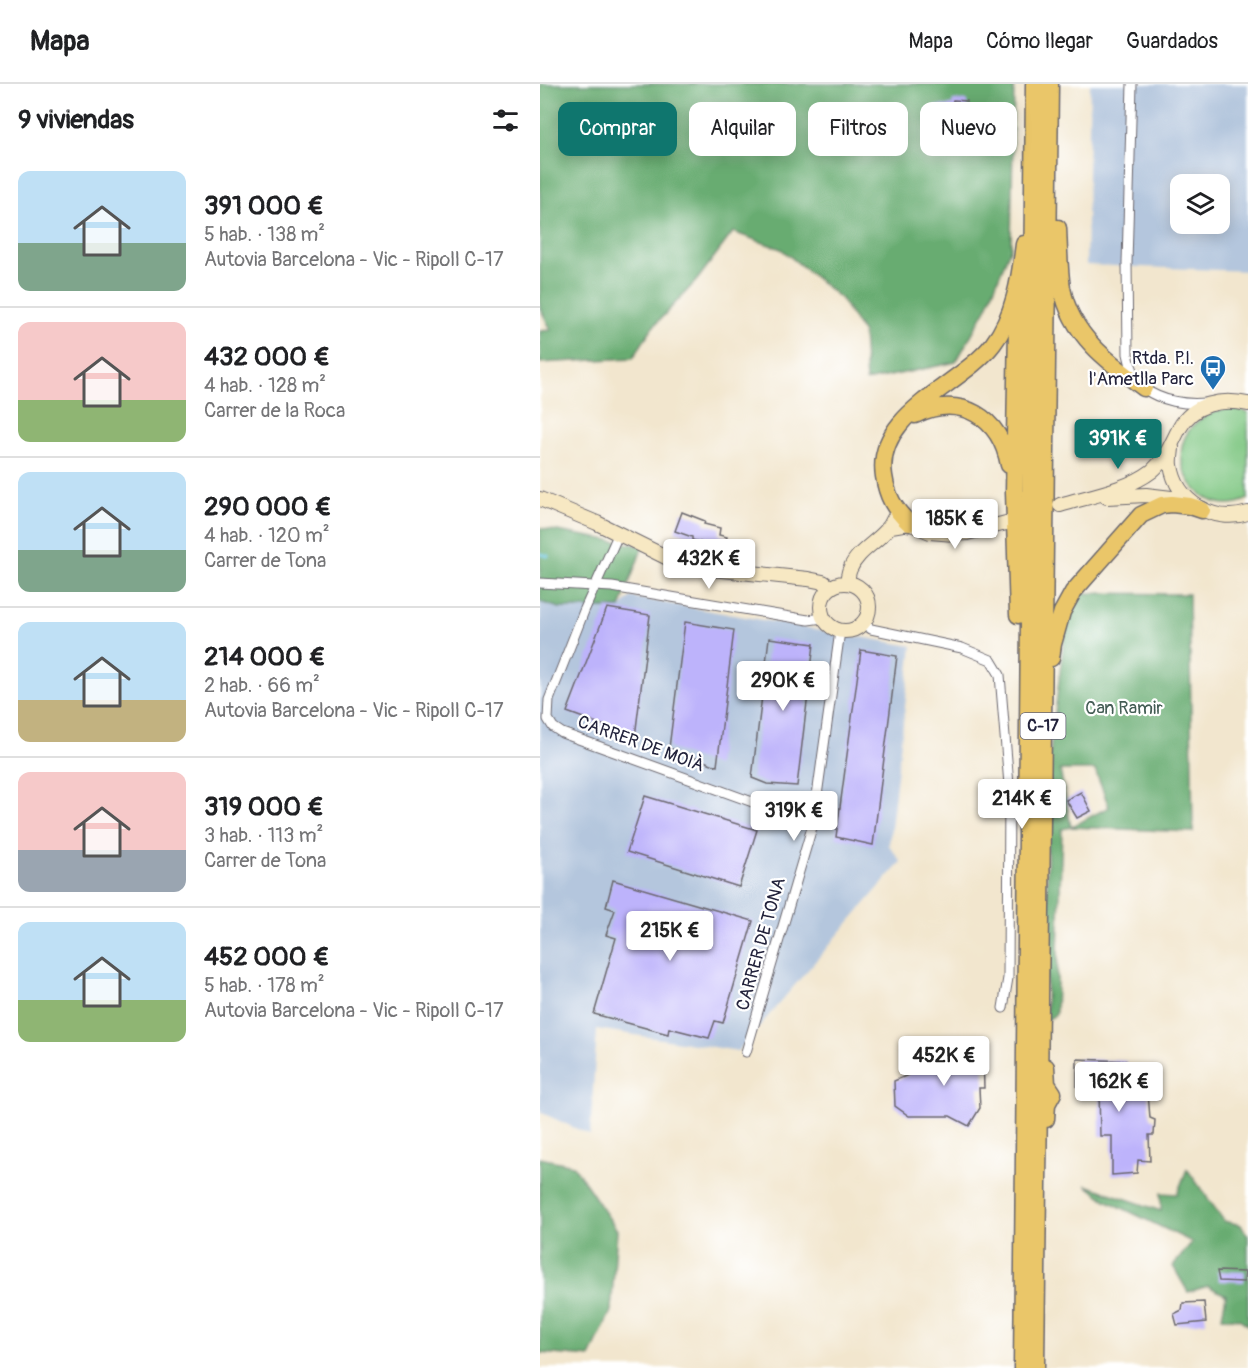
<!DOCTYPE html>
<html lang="es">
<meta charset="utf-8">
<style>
body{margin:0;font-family:Pangolin,sans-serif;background:#f2f2f2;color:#202124;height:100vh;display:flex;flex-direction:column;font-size:22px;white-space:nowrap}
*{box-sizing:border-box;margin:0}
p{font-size:20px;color:#757577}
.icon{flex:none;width:33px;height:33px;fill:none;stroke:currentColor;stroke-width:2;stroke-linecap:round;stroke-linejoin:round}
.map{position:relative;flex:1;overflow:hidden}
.details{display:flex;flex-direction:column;background:#fff;width:540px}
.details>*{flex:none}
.banner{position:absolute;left:18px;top:18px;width:570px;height:54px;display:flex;gap:12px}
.fabs{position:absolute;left:630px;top:90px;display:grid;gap:12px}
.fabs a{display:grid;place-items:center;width:60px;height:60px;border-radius:12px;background:#fff;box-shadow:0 3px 15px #0003;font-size:30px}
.price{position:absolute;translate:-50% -51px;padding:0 14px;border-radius:6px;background:#fff;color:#222;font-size:20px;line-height:39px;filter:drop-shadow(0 2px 3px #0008)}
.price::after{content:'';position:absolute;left:50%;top:36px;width:18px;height:14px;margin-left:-9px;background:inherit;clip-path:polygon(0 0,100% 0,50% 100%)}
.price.on{background:#0f766e;color:#fff}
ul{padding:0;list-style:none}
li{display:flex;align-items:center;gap:18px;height:150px;padding:0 18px}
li+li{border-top:2px solid #e0e0e0}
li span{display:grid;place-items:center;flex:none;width:168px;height:120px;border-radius:12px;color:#555}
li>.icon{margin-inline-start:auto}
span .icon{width:72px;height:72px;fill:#fffc;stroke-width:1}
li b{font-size:26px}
h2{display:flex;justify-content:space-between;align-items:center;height:72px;padding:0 18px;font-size:26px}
.tag{padding:0 21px;border-radius:12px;background:#fff;box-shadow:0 3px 15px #0003;font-size:21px;line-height:54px}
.tag.on{background:#0f766e;color:#fff}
header{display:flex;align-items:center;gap:36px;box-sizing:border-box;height:84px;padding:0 30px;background:#fff;border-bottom:2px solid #e0e0e0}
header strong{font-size:28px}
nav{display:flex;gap:33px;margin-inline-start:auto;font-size:21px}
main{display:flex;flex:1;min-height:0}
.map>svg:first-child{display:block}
.industrial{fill:#b4c6dd;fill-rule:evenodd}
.green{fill:#80c783;stroke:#51745f;stroke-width:1.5}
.forest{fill:#68ac71;stroke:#456756;stroke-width:1.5;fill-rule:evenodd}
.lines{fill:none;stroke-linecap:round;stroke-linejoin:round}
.stream{stroke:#64c5e2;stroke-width:3}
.building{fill:#bdb3fb}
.street-casing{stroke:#6b676e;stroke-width:11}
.secondary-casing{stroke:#6b676e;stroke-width:16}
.highway-casing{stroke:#6b676e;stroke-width:19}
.street{stroke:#fff;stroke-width:9}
.secondary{stroke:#f7e8c3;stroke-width:14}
.highway{stroke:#eac669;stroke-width:16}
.labels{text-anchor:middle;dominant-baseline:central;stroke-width:4.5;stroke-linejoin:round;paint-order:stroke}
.shield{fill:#fff;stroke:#646476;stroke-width:1.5}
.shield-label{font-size:16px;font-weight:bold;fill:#22223b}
.poi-label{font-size:18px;fill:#22223b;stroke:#fff;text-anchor:end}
.park-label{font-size:18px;fill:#435c54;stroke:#fff}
.street-label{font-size:18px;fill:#22223b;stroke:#fff}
</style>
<header>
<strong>Mapa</strong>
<nav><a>Mapa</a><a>Cómo llegar</a><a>Guardados</a></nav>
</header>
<main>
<section class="details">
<h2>9 viviendas<svg class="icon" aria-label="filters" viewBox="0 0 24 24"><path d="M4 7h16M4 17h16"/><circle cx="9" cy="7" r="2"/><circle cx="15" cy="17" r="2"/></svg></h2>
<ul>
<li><span style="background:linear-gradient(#bfe0f5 60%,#7fa58c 0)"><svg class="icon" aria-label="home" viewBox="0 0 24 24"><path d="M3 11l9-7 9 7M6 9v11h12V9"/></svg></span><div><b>391 000 €</b><p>5 hab. · 138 m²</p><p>Autovia Barcelona - Vic - Ripoll C-17</p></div></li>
<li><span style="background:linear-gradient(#f6c9c9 65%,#8fb573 0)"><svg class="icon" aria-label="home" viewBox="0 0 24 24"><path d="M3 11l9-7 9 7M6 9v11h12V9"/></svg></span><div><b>432 000 €</b><p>4 hab. · 128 m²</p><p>Carrer de la Roca</p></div></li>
<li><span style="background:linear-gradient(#bfe0f5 65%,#7fa58c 0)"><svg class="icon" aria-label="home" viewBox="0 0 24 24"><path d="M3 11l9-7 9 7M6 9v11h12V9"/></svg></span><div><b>290 000 €</b><p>4 hab. · 120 m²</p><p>Carrer de Tona</p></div></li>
<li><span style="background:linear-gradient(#bfe0f5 65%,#c2b280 0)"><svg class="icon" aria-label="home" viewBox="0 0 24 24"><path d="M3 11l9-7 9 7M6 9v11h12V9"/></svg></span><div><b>214 000 €</b><p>2 hab. · 66 m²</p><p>Autovia Barcelona - Vic - Ripoll C-17</p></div></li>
<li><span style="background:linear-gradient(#f6c9c9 65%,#9aa5b1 0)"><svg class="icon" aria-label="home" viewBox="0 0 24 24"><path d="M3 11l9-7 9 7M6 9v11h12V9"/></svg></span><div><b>319 000 €</b><p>3 hab. · 113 m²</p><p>Carrer de Tona</p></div></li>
<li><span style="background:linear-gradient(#bfe0f5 65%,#8fb573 0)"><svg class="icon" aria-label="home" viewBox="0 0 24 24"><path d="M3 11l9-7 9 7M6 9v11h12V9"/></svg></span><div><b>452 000 €</b><p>5 hab. · 178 m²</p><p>Autovia Barcelona - Vic - Ripoll C-17</p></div></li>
</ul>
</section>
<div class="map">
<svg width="708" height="1284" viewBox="0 0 708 1284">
<rect width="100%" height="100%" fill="#fff"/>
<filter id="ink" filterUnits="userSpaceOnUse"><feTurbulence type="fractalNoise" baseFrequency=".0167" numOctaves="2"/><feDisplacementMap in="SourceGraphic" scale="12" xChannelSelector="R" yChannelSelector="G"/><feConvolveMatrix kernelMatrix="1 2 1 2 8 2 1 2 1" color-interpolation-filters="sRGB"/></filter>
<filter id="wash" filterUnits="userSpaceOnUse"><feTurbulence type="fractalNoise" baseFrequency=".008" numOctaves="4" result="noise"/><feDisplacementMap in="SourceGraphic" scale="24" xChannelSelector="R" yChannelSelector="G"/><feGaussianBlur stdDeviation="1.35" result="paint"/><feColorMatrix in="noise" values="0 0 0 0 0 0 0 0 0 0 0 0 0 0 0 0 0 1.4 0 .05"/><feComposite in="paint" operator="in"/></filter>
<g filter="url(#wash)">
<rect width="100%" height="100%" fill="#f2e6ce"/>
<path class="industrial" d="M550 0H708V187L546 181ZM640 100H680V140H640Z
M91 513 372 562 349 761 361 778 198 967 57 945 50 1051 0 1028V518L20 524H80Z"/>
<path class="green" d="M686 325 701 326 708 329V415C651 443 603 343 686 325Z"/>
<path class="forest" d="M0 0H474L471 163 447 223 416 278 326 297 323 249 301 215 241 165 193 148 157 196 112 244 93 274 0 279V247L11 246 0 224Z
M0 444 103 462 80 524H20L0 518Z
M541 509 649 510 653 748 531 743 522 745 516 930 506 937 508 686 526 538ZM520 686H555L569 723 531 743Z
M0 1074 33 1081 77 1146 71 1227 50 1273 0 1269Z
M647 1085 684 1137 701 1141 708 1152V1241L699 1235 682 1233 686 1211 668 1202 648 1208 633 1182 652 1158 566 1116 546 1101 621 1127V1109L637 1110Z"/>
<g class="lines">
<path class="stream" d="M0 470 8 472"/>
</g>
<g id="blocks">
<path class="building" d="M413 16 427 17V48H405L404 45H387L388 32H395V22L412 21Z
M142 428 165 437 164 440 180 444 179 451 187 453 181 474 172 473 174 462 152 456V453L135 447Z
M67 524 110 531 95 653 27 628Z
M145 538 194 546 177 682 129 664Z
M229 554 274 560 257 702 227 700 212 694Z
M321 566 357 572 333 761 296 753Z
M541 708 551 727 537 734 526 716Z
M105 712 217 746 199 803 87 768Z
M73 796 213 837 183 939 175 937 169 954 129 944 128 950 54 930 76 854 66 851 75 826 66 823Z
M410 963 441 964V971H443L444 1004H439L440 1024 429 1042 410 1032H369L355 1022 354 997 368 991 367 982H381L383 978 403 980V968H410Z
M537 975 586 977V1009H608L610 1034 615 1036 614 1051H609L610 1077 598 1076 597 1089 572 1091V1052H560L559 1004 537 1003Z
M677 1187 705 1188 704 1198 679 1197Z
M664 1218 666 1238 637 1241 634 1230 642 1226 643 1219Z"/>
</g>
</g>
<g filter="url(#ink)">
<use href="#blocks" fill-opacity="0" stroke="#6b676e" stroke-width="1.5"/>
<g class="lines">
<g class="street-casing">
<path id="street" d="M592 0 587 179 588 270C590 281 596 297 605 305 621 317 646 321 665 319
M78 451 44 527 9 616 8 635 13 643 22 649 273 740
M0 499 72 503 268 536 283 534
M323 539 331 545 422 564 451 576 460 591 469 701 468 894 463 924
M206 968 273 740 300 547"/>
</g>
<g class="secondary-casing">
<path id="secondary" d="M632 363C632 369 630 375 631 381 636 418 674 440 708 429
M567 413 606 411 640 415
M0 415 57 439 144 482 268 495 283 498 290 503
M520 421C550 412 587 406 612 387 626 375 631 360 639 345 653 319 682 314 708 320
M351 442 369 439 390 448 414 450 427 449 466 439
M307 499C308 494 308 489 310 485 319 463 346 455 354 434
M281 523a24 24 0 1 1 48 0a24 24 0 1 1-48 0Z"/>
</g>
<g class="highway-casing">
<path id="highway" d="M518 144C519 164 519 184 522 204 531 251 568 278 604 304
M476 208 477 243 474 408 478 531
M375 331C421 309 460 333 469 381
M369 439C354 425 347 412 344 392 334 329 421 302 453 260 474 233 480 194 484 160
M511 574 513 560 522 528 533 508 601 431 622 421 632 420 650 422 662 426
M506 983 507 1000 513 1009 507 1020 506 1035
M482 1284 494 0
M496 1284 510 0"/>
</g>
<use href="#street" class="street"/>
<use href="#secondary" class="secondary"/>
<use href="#highway" class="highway"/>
</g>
</g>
<defs>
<g id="bus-pin" transform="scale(1.35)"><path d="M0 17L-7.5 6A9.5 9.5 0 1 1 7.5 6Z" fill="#1f6fb2" stroke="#fff"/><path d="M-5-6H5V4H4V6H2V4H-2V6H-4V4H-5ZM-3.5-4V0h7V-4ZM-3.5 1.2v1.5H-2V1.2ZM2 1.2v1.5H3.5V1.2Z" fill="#fff"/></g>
</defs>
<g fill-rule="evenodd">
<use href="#bus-pin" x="673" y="284"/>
</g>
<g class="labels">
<rect class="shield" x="480.5" y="629" width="45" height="26" rx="4.5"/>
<g class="shield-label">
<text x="503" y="642">C-17</text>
</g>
<g class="poi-label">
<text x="654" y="274">Rtda. P.I.<tspan x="654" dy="21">l'Ametlla Parc</tspan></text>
</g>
<g class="park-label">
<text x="584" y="624">Can Ramir</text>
</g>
<g class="street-label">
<text transform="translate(101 660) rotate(20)">CARRER DE MOIÀ</text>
<text transform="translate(221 860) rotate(-74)">CARRER DE TONA</text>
</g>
</g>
</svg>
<div class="fabs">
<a><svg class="icon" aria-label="layers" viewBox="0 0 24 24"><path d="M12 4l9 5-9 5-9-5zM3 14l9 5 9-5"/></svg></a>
</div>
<b class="price on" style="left:578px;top:386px">391K €</b>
<b class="price" style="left:415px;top:466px">185K €</b>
<b class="price" style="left:169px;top:506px">432K €</b>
<b class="price" style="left:243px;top:628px">290K €</b>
<b class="price" style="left:482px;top:746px">214K €</b>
<b class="price" style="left:254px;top:758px">319K €</b>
<b class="price" style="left:130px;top:878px">215K €</b>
<b class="price" style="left:404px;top:1003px">452K €</b>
<b class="price" style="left:579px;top:1029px">162K €</b>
<div class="banner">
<a class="tag on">Comprar</a>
<a class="tag">Alquilar</a>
<a class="tag">Filtros</a>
<a class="tag">Nuevo</a>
</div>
</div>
</main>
